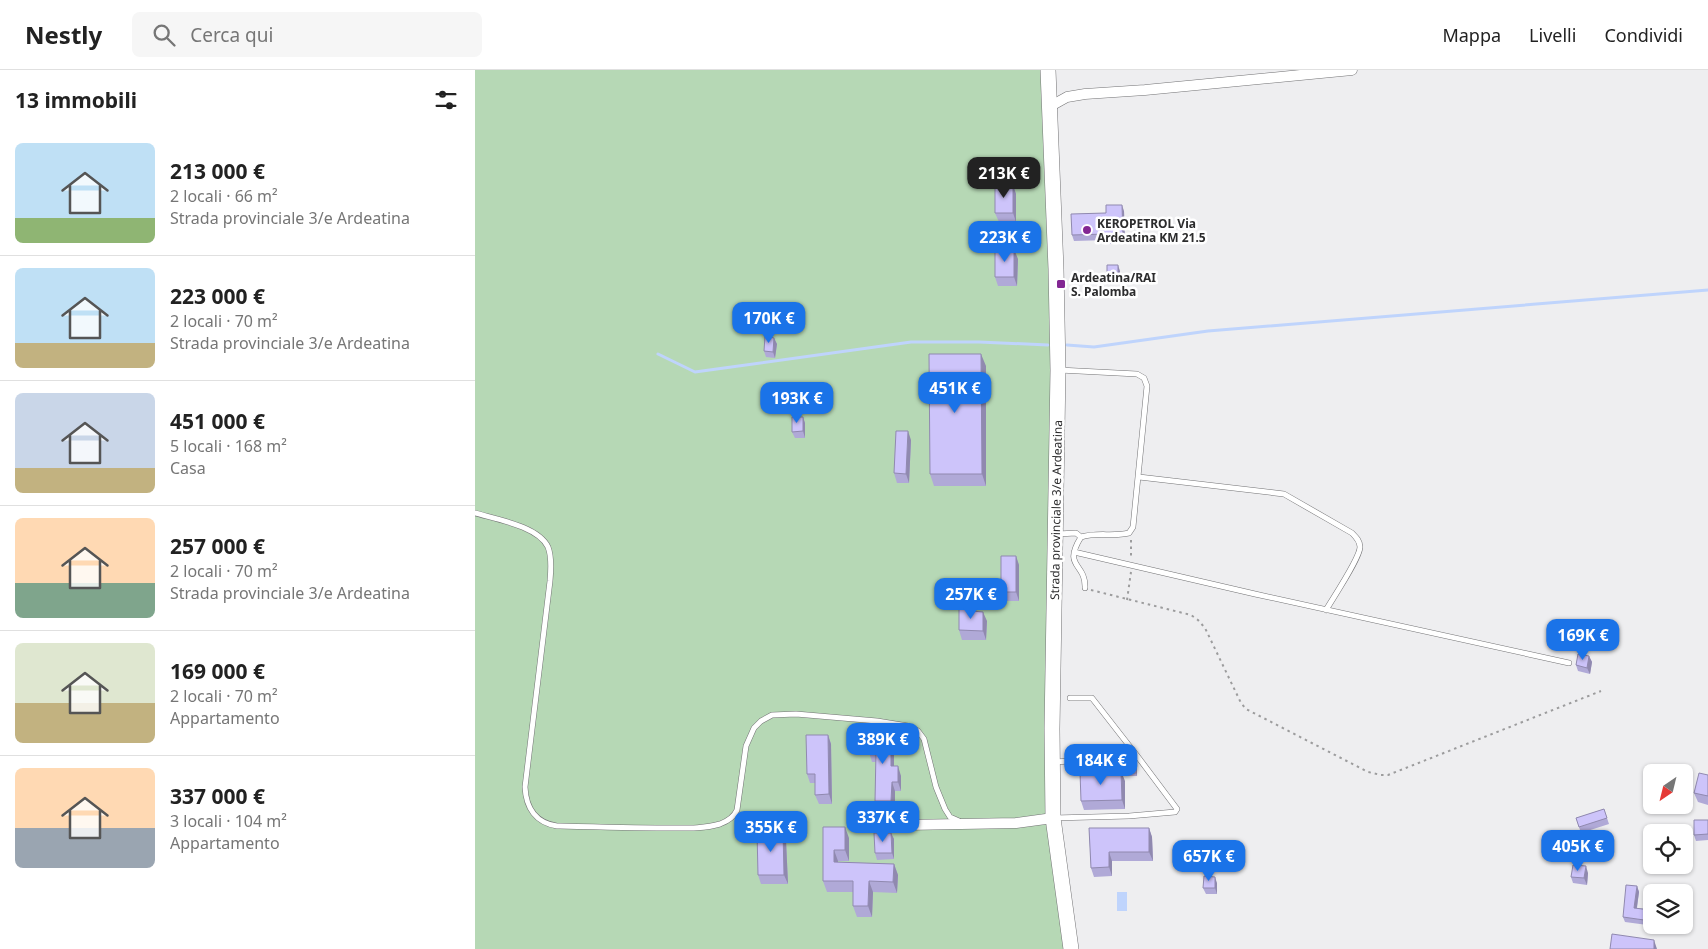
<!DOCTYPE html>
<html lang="it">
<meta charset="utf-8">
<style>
body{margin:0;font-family:"Noto Sans",sans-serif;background:#f6f6f6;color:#222;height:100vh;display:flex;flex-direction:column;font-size:19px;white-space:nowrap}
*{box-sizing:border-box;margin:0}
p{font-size:16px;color:#767676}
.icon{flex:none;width:28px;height:28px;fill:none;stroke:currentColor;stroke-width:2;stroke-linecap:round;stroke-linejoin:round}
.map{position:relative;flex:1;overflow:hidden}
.side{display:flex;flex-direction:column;background:#fff;width:475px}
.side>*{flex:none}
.needle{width:32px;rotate:215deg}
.buttons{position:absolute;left:1168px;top:694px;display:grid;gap:10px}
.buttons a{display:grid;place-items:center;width:50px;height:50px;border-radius:8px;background:#fff;box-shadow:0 1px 4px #0004;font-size:25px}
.price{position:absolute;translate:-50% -42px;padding:0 11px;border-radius:10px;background:#1a73e8;color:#fff;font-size:16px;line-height:32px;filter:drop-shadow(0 1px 2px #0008)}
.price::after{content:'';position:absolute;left:50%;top:30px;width:15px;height:11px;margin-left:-8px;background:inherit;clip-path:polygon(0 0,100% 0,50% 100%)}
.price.active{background:#222;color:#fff}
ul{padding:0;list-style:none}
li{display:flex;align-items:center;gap:15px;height:125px;padding:0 15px}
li+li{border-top:1px solid #e0e0e0}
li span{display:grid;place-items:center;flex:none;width:140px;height:100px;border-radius:8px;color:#555}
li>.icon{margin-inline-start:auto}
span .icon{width:60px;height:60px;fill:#fffc;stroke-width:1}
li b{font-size:21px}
h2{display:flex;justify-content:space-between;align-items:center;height:60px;padding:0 15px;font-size:21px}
header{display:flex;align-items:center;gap:30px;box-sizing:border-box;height:70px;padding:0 25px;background:#fff;border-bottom:1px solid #e0e0e0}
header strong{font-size:24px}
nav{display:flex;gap:28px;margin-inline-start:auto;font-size:18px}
.search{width:350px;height:45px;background:#f6f6f6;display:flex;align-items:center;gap:12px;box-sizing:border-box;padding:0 18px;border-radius:8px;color:#767676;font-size:19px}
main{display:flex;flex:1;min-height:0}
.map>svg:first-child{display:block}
.green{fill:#b6d8b5}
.water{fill:#bfd4fc}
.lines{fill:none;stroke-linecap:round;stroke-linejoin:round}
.stream{stroke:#bfd4fc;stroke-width:3}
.service-casing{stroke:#727274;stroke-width:6}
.minor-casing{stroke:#727274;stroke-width:11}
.secondary-casing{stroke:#727274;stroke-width:16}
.path{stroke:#9c9c9d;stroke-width:2;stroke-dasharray:2.5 4;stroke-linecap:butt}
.service{stroke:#fff;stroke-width:5}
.minor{stroke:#fff;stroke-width:10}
.secondary{stroke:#fff;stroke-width:15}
.wall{fill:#b0a9d7}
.shaded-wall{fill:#9089af}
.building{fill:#cdc4fa;stroke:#9089af}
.poi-dot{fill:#832793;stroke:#fff;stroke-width:2}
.labels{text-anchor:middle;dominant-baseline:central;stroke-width:5;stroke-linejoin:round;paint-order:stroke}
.poi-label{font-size:12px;font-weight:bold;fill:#2c2c2d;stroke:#fff;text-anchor:start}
.street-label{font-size:12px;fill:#2c2c2d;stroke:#fff}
</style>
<header>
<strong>Nestly</strong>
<div class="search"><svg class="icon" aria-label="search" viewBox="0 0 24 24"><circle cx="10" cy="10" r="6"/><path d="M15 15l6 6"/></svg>Cerca qui</div>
<nav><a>Mappa</a><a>Livelli</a><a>Condividi</a></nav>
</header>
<main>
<section class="side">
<h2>13 immobili<svg class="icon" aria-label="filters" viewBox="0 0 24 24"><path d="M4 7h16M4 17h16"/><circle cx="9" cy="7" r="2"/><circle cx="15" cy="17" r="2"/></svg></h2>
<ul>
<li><span style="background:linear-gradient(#bfe0f5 75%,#8fb573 0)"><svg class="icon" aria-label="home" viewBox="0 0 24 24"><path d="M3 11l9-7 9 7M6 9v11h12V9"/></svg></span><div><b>213 000 €</b><p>2 locali · 66 m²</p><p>Strada provinciale 3/e Ardeatina</p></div></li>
<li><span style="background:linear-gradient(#bfe0f5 75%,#c2b280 0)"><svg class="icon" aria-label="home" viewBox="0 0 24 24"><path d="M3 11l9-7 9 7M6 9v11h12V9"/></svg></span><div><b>223 000 €</b><p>2 locali · 70 m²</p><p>Strada provinciale 3/e Ardeatina</p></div></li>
<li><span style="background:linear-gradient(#c9d6e8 75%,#c2b280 0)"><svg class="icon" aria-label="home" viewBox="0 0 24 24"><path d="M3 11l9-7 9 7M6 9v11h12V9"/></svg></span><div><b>451 000 €</b><p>5 locali · 168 m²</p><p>Casa</p></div></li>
<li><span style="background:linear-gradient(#ffd9b3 65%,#7fa58c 0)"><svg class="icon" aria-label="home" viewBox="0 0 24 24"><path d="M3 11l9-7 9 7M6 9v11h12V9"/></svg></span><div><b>257 000 €</b><p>2 locali · 70 m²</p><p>Strada provinciale 3/e Ardeatina</p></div></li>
<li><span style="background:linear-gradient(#dfe7d0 60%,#c2b280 0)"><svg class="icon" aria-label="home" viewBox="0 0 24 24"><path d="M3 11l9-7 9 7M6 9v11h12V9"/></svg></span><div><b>169 000 €</b><p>2 locali · 70 m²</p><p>Appartamento</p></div></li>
<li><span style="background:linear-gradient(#ffd9b3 60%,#9aa5b1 0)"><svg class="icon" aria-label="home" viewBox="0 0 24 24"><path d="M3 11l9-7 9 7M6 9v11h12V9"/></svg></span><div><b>337 000 €</b><p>3 locali · 104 m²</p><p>Appartamento</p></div></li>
</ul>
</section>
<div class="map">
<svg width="1233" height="879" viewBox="0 0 1233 879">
<rect width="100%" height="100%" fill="#eeeef0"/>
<path class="green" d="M0 0H572L583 300 577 692 596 879H0Z"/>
<path class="water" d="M642 822H652V841H642Z"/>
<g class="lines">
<path class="stream" d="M592 275 619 277 733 261 1233 220
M183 284 220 302 436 272H504L573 275"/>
<g class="service-casing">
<path id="service" d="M584 300 662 304 669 308 672 316 658 457 654 463C637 467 623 462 606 467 587 498 611 492 610 518
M664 407 809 424 877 463C881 467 885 471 885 477 885 488 858 528 851 540
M0 443C20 449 63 456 73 477 77 487 76 500 75 511L50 717C51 738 61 753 82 756 119 757 155 758 191 758 209 758 228 759 245 754 253 751 259 747 262 740L271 676 279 658 286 651 297 645 321 644 402 651 433 656 443 661 449 669 461 717 470 739 475 747 484 751
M583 464 601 463 606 467
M599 482 780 524 1094 593
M595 628H617L663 687
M579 748 654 746 700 742 702 739 663 687 579 692"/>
</g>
<g class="minor-casing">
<path id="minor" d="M574 37 592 27 610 24 670 20 877 0
M431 755 541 753 578 748"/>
</g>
<g class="secondary-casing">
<path id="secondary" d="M573 0 581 199 583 300 577 659 578 748 596 879"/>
</g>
<path class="path" d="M656 470V488
M616 520 716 545 723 550 730 558 766 633 771 639 893 702 906 705H913L1126 621
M652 530 656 502"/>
<use href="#service" class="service"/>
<use href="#minor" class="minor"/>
<use href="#secondary" class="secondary"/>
</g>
<path class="wall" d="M538 115 541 124V152H524L520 143Z
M649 141 650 174H634L633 170 599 171 597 165 631 143Z
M543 189 542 216H523L520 207Z
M645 201V213H634L632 207Z
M299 268 302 274 300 288 291 287 289 281Z
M511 296V416H459L455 404Z
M328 347 330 353V368H320L317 362Z
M436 370 434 413H422L419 403Z
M541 486 544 495V531H530L526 522Z
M497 538 498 541 512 551 511 570H487L484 560Z
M1114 586 1117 592 1115 604 1103 601 1101 595Z
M353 665 356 674 357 734H344L340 725V713H335L332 704Z
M419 672V696L426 706V721H420V740H404L400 731 401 692H397L394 682Z
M662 695V706H653L652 703Z
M1233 705V735L1223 732 1219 723Z
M650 711V739L609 740 606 731Z
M1129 739 1134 754 1106 763 1101 748Z
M1233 750V770L1221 771 1219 765Z
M348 757 374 768V791H363V792L419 794 423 805 422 823 398 822 397 847H382L378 836V822H352L348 811Z
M614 758H674L677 767 678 791H637V806L619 807 616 798Z
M416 763 419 769V789L402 790 400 783Z
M311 770 313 814H286L283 805Z
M737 779 739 785 738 801 730 800 727 794Z
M1113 803 1112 815 1098 813 1096 807Z
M742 813V824H731L728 818Z
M1162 816 1164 822 1162 838 1176 840V855H1180V856L1150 852 1148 847Z
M1190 855H1204V857Z"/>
<path class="shaded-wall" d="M538 115 541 124V152L538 143Z
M647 135 649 141 650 174 648 168Z
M539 179 543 189 542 216 539 207Z
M643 195 645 201V213L643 207Z
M299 268 302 274 300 288 298 282Z
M506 284 511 296V416L507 404Z
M328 347 330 353V368L328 361Z
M433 361 436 370 434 413 431 404Z
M541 486 544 495V531L541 522Z
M508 542 512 551 511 570 508 561Z
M1114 586 1117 592 1115 604 1112 598Z
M416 662 419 672V706L416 696Z
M353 665 356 674 357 734 354 724Z
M661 692 662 695V706L661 703Z
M423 696 426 706V721L423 712Z
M646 701 650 711V739L647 730Z
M417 712 420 721V740L416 731Z
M370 757 374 768V791L370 780Z
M674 758 677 767 678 791 674 782Z
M308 760 311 770 313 814 309 805Z
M416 763 419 769V789L417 783Z
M737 779 739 785 738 801 736 795Z
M359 780 363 791V803L359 792Z
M634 782 637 791V806L634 797Z
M419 794 423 805 422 823 418 812Z
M1111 796 1113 803 1112 815 1109 808Z
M740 807 742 813V824L740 818Z
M394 811 398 822 397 847 393 836Z
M1162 816 1164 822 1161 843 1159 838Z
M1179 870 1182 879H1179Z"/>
<path class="building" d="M520 115H538V143H520Z
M631 135H647L648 168H632V164L597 165 596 144 631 143Z
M520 179H539V207H520Z
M632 195H643V207H632Z
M290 266 299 268 298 282 289 281Z
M454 284H506L507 404H455Z
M317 347H328V361L317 362Z
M421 361H433L431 404 419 403Z
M526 486H541V522H526Z
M484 538H497V541L508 542V561L484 560Z
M1103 584 1114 586 1112 598 1101 595Z
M394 662H416V696H423V712H417L416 731H400L401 682H394Z
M331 665H353L354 724 340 725V704H332Z
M652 692H661V703H652Z
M646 701 647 730 606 731 605 702Z
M1224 703 1233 705V726L1219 723Z
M1129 739 1132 748 1104 757 1101 748Z
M1219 750H1233V764L1219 765Z
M348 757H370V780H359V792L419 794 418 812 394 811 393 836H378V811H348Z
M614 758H674V782H634V797L616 798Z
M308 760 309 805H283L282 761Z
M399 763H416L417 783H400Z
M728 779H737L736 795 727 794Z
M1098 795 1111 796 1109 808 1096 807Z
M729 806 740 807V818H728Z
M1151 815 1162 816 1159 838 1176 840V851L1148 847Z
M1137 864 1179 870V879H1135Z"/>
<g class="poi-dot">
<circle cx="612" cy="160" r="5"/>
<rect x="581" y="209" width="10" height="10" rx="2.5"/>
</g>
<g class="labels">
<g class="poi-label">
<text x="622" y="153">KEROPETROL Via<tspan x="622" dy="14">Ardeatina KM 21.5</tspan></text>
<text x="596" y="207">Ardeatina/RAI<tspan x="596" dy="14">S. Palomba</tspan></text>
</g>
<g class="street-label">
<text transform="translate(581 440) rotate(-89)">Strada provinciale 3/e Ardeatina</text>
</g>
</g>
</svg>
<div class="buttons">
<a><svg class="needle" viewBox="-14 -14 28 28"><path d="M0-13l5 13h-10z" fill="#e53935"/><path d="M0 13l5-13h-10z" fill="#767676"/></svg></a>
<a><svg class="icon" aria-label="locate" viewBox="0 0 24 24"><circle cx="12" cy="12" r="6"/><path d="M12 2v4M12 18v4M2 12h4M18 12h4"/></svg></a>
<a><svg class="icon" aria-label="layers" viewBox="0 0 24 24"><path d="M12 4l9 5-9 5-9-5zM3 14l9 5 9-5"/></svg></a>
</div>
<b class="price active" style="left:529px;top:129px">213K €</b>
<b class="price" style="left:530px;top:193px">223K €</b>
<b class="price" style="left:294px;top:274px">170K €</b>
<b class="price" style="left:480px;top:344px">451K €</b>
<b class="price" style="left:322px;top:354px">193K €</b>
<b class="price" style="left:496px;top:550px">257K €</b>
<b class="price" style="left:1108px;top:591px">169K €</b>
<b class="price" style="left:408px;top:695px">389K €</b>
<b class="price" style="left:626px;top:716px">184K €</b>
<b class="price" style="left:408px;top:773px">337K €</b>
<b class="price" style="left:296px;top:783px">355K €</b>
<b class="price" style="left:1103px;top:802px">405K €</b>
<b class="price" style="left:734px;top:812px">657K €</b>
</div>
</main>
